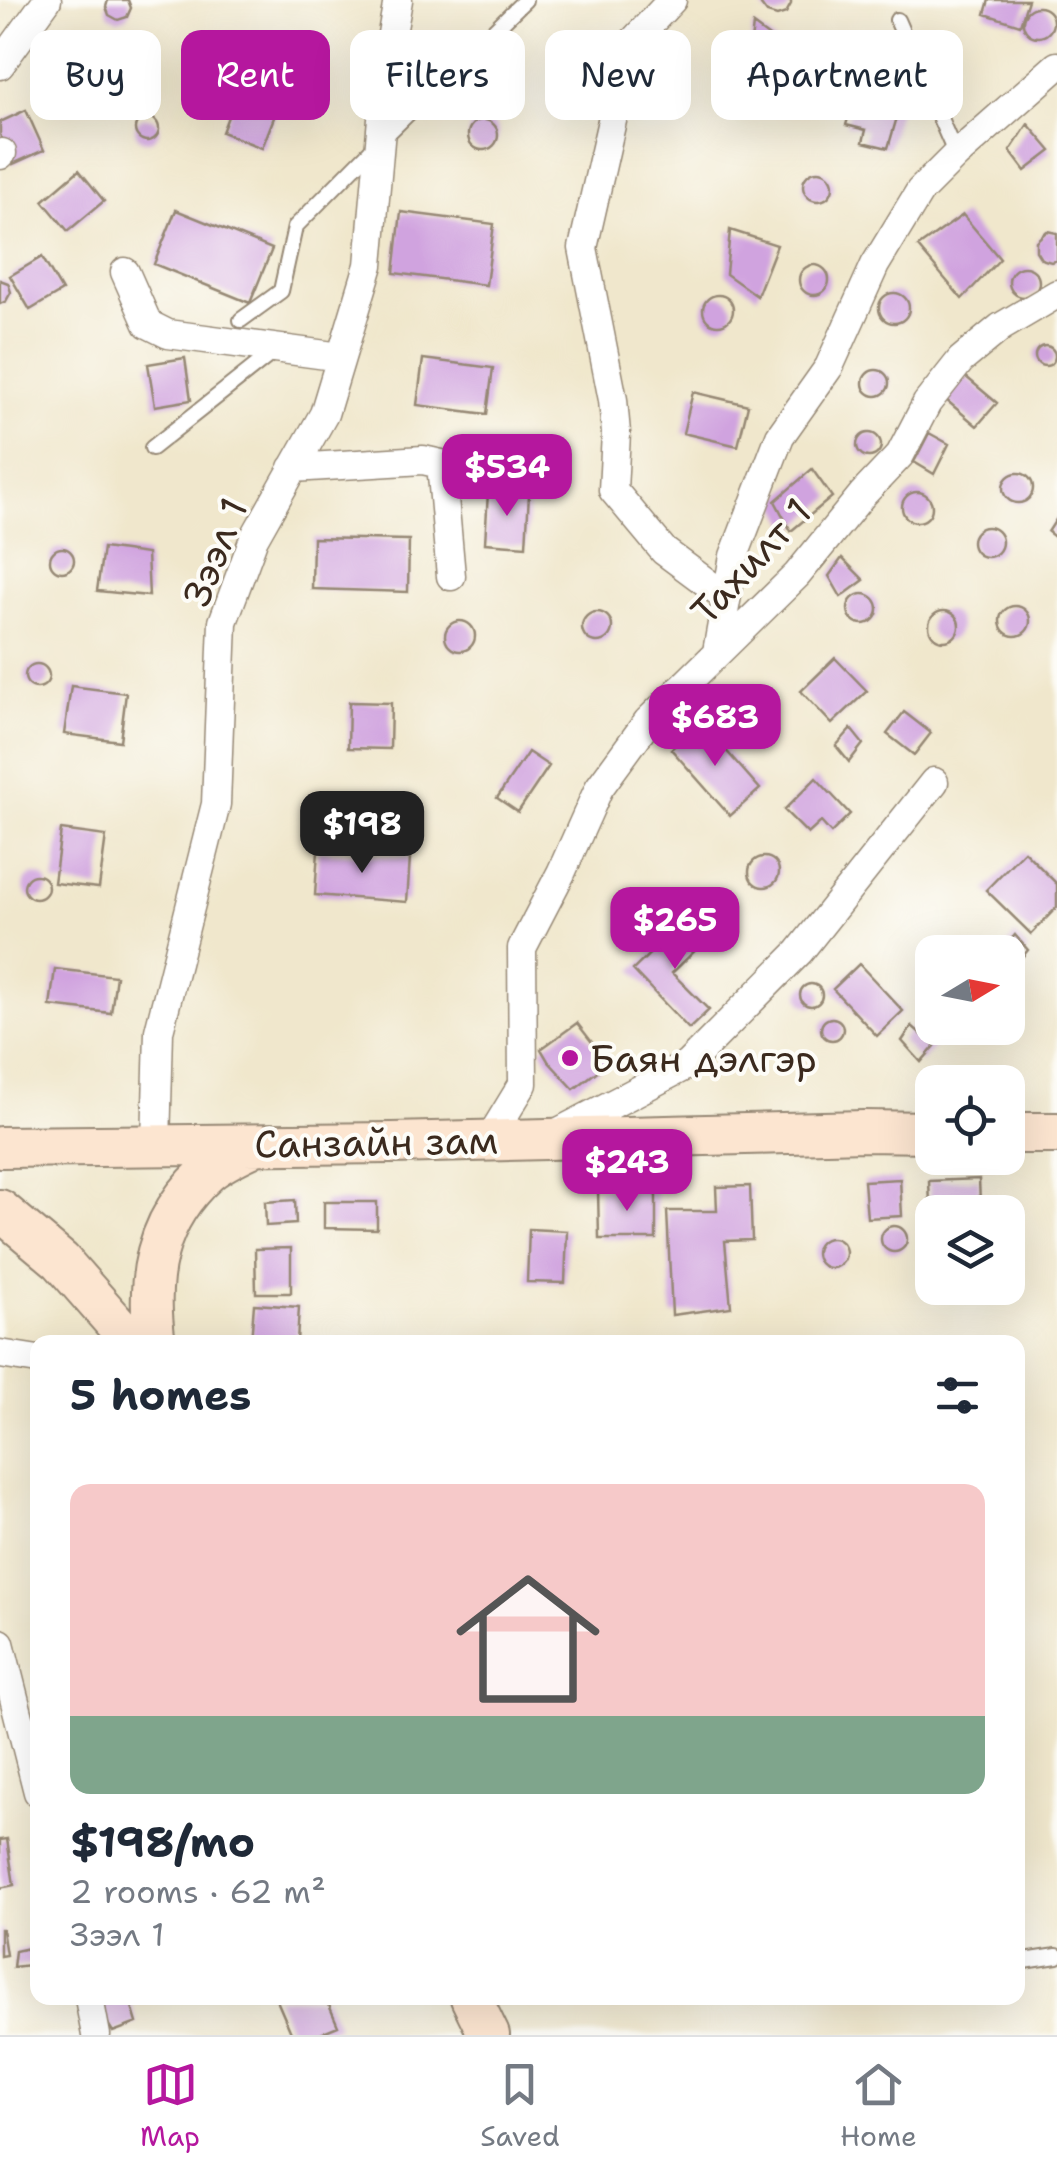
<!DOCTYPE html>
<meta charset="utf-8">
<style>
body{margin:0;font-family:"Shantell Sans",sans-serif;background:#f2f2f3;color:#1f2937;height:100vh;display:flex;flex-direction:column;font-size:38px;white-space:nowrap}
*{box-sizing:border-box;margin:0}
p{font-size:32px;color:#747a83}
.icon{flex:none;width:55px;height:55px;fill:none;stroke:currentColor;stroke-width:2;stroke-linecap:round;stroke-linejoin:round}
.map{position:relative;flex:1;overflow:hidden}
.panel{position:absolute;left:30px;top:1335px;width:995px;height:670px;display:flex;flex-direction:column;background:#fff;border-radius:20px;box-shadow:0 10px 40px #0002}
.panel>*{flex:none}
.banner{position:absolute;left:30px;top:30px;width:998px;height:90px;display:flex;gap:20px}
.needle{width:65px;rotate:80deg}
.buttons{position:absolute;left:915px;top:935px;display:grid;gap:20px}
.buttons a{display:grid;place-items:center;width:110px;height:110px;border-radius:20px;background:#fff;box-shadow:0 10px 40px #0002;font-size:50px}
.price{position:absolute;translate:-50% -85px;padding:0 22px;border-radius:20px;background:#b5179e;color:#fff;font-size:32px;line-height:65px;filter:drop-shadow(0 2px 5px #0008)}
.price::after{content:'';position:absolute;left:50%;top:60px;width:30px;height:22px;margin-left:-15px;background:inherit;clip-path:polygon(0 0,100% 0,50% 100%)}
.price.on{background:#222;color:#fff}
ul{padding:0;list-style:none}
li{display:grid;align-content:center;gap:20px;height:530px;padding:0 40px}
li span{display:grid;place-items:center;height:310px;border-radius:20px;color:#555}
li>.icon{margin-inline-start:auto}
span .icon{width:180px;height:180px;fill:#fffc;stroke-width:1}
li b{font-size:42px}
h2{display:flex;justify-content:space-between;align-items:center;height:120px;padding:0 40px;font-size:42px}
.pill{padding:0 35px;border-radius:20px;background:#fff;box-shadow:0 10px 40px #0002;font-size:35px;line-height:90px}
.pill.on{background:#b5179e;color:#fff}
.tabs{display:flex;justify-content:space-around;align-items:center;height:140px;border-top:2px solid #e0e1e3;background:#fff;font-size:28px;color:#747a83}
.tabs a{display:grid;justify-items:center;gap:5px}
.tabs .on{color:#b5179e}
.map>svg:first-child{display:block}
.building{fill:#d0a3df}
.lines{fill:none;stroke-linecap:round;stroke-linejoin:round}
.service-casing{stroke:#968875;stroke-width:18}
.minor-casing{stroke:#968875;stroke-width:31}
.secondary-casing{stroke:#968875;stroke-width:44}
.service{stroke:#fff;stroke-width:14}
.minor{stroke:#fff;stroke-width:28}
.secondary{stroke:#fce5d0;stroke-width:40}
.poi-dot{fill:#b5179e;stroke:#fdfcf7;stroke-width:4}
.labels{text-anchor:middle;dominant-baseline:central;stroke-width:8;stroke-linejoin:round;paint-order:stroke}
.street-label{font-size:38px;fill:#3b2a1e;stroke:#fdfcf7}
.poi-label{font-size:38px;fill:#3b2a1e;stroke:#fdfcf7;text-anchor:start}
</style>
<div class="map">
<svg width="1057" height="2035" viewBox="0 0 1057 2035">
<rect width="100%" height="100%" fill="#fdfcf7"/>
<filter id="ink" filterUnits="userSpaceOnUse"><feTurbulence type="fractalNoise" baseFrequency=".01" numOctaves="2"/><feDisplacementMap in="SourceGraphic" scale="20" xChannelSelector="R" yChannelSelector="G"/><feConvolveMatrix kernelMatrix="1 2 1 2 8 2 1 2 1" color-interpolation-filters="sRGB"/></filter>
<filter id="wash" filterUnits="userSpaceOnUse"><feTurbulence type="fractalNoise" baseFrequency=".0048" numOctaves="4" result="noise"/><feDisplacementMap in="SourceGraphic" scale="40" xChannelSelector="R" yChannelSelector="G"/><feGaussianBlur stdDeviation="2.25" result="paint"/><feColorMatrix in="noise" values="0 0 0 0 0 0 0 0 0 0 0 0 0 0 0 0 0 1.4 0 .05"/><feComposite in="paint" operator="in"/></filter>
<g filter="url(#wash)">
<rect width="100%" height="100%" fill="#f0e7cc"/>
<g id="blocks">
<path class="building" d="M108 0H128L131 8 127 17 118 20 109 15 106 7Z
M761 0H791V4L786 13 777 16 767 13 761 5Z
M989 0H1028L1020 25 985 14Z
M1023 22a15 15 0 1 1 30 0a15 15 0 1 1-30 0Z
M753 25 780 45 772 65 749 59Z
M44 67a12 12 0 1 1 24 0a12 12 0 1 1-24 0Z
M242 81 282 97 262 148 222 132Z
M855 95 900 107 888 148 863 142 866 130 846 125Z
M26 110 44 150 13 164 0 135V122Z
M135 129a12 12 0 1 1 24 0a12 12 0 1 1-24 0Z
M468 135a15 15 0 1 1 30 0a15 15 0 1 1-30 0Z
M1028 124 1051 151 1025 171 1010 151Z
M79 170 104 201 68 231 43 201Z
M803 186a15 15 0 1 1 30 0a15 15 0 1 1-30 0Z
M176 210 272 249 250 303 154 264Z
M401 212 494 224 486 285 394 273Z
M963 215 1000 259 962 299 918 247Z
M730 230 777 245 757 296 726 274Z
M1047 231 1057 233V260L1051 262 1041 259 1036 251V241Z
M42 257 62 291 30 310 10 276Z
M799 280a15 15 0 1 1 30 0a15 15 0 1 1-30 0Z
M1009 282a15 15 0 1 1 30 0a15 15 0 1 1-30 0Z
M0 280 8 283 11 292 6 301 0 304Z
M879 308a15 15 0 1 1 30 0a15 15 0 1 1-30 0Z
M703 310a15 15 0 1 1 30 0a15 15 0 1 1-30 0Z
M1035 356a10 10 0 1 1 20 0a10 10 0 1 1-20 0Z
M185 358 191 400 155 406 148 364Z
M423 359 493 368 487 414 417 405Z
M863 383a13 13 0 1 1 26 0a13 13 0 1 1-26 0Z
M965 376 997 403 977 426 945 399Z
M693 392 748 405 738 446 683 433Z
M857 445a12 12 0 1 1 24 0a12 12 0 1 1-24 0Z
M929 433 949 444 934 474 914 462Z
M812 469 832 497 791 531 775 501Z
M1003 488a15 15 0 1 1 30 0a15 15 0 1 1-30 0Z
M488 492 529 494 526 546 485 543Z
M902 507a15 15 0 1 1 30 0a15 15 0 1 1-30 0Z
M1057 518V539L1048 532Z
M972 542a15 15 0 1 1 30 0a15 15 0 1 1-30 0Z
M313 538 409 540 408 592 312 589Z
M50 560a12 12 0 1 1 24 0a12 12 0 1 1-24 0Z
M103 548 147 554 149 596 97 591Z
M842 558 864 580 841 597 829 576Z
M848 609a15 15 0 1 1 30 0a15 15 0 1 1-30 0Z
M1000 621a15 15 0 1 1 30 0a15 15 0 1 1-30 0Z
M929 626a15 15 0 1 1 30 0a15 15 0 1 1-30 0Z
M582 627a15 15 0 1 1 30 0a15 15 0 1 1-30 0Z
M445 636a15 15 0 1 1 30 0a15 15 0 1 1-30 0Z
M835 658 867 691 832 724 801 691Z
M25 676a12 12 0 1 1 24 0a12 12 0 1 1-24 0Z
M71 686 126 693 120 741 64 734Z
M349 702 391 703 390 749 348 748Z
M904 712 931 733 914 755 887 734Z
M701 722 760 789 730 816 671 749Z
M851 729 863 744 849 762 836 746Z
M528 752 549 766 518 812 497 798Z
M816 778 850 814 831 833 821 822 808 834 784 810Z
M61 830 106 836 99 888 54 883Z
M318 851 410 858 407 902 315 895Z
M1024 851 1057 884V907L1031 934 986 890Z
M749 872a15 15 0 1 1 30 0a15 15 0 1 1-30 0Z
M24 887a12 12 0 1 1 24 0a12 12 0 1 1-24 0Z
M688 916 709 937 672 973 709 1010 689 1029 633 970Z
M1015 935 1028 950 1008 974V952H1000Z
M859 964 903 1011 877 1036 833 989Z
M55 969 116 976 111 1013 50 1006Z
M800 995a11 11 0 1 1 22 0a11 11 0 1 1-22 0Z
M821 1029a11 11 0 1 1 22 0a11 11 0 1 1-22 0Z
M577 1023 608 1063 574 1089 548 1061 541 1049Z
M912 1026 935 1046 921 1062 902 1041Z
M900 1179 902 1216 867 1218 864 1181Z
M979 1179 980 1203 930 1205 929 1181Z
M750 1186 752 1240 725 1241 731 1307 672 1315 667 1211H717L716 1187Z
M598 1189H656V1239H599Z
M295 1200 296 1224 266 1226 265 1202Z
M324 1202H377V1229L324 1228Z
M881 1239a13 13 0 1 1 26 0a13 13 0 1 1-26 0Z
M529 1229 567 1231 565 1283 527 1282Z
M816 1253a15 15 0 1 1 30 0a15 15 0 1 1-30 0Z
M291 1248V1293H256L255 1249Z
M254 1304 299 1307 297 1342H251Z
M7 1839 14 1885 0 1888V1840Z
M0 1929H2L6 1955 0 1956Z
M38 1946V1964L13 1967 15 1951Z
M102 1998H111L113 2005 122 2000H130L137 2023 113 2032 94 2001Z
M276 1998H326L338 2026 316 2035H292Z"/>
</g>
</g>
<g filter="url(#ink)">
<use href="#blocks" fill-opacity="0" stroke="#968875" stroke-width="2.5"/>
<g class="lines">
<g class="service-casing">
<path id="service" d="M897 20 956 155
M241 320 281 291 295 227 380 141 525 0
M152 448 277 349
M1018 1962 1057 1956"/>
</g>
<g class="minor-casing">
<path id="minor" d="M672 0 629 46 583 248 613 400 616 433 613 490 664 551 726 597
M0 65 47 0
M0 155 2 153
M125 272 148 324 168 334 341 357
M293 468 423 460 441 464 451 576
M717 652 734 556 780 436 829 367 875 265 920 191 956 155 1057 66
M555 1134 687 1065 799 952 934 782
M489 1140 523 1084 522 948 561 873 599 788 648 721 797 575 862 495 900 455 927 403 961 360 1001 327 1057 294
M156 1145 159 1031 216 804 223 622 254 538 324 414 369 265 387 62 398 0
M0 1354 38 1360
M0 1643 38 1792
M89 1998 96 2035"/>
</g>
<g class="secondary-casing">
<path id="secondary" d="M1008 1133H1057
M0 1147 392 1143 864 1131 932 1132
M0 1210 61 1261 132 1342
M155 1342C145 1277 156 1219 207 1173 219 1162 238 1154 253 1146
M471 1998 489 2035"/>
</g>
<use href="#service" class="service"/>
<use href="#minor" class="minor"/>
<use href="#secondary" class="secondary"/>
</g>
</g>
<circle class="poi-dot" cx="570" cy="1058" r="10"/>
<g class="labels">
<g class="street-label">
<text transform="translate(215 552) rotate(-68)">Зээл 1</text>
<text transform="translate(751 561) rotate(-47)">Тахилт 1</text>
<text transform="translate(376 1142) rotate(-1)">Санзайн зам</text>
</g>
<g class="poi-label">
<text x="590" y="1058">Баян дэлгэр</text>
</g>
</g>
</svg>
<div class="buttons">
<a><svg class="needle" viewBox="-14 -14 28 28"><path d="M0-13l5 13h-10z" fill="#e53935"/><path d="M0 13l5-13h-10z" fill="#747a83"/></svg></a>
<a><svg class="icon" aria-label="locate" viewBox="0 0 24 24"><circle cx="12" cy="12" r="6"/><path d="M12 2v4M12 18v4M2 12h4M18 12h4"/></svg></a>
<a><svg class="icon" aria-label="layers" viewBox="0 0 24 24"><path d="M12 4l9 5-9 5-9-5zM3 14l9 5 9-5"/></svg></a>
</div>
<b class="price" style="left:507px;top:519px">$534</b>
<b class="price" style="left:715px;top:769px">$683</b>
<b class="price on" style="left:362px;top:876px">$198</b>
<b class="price" style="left:675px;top:972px">$265</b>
<b class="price" style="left:627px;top:1214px">$243</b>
<div class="banner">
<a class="pill">Buy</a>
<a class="pill on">Rent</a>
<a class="pill">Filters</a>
<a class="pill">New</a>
<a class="pill">Apartment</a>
</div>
<section class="panel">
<h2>5 homes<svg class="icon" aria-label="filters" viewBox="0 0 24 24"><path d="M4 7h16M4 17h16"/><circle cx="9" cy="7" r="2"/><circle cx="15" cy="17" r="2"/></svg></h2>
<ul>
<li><span style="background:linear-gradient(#f6c9c9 75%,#7fa58c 0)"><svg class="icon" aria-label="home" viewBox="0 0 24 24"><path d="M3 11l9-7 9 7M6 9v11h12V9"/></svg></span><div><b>$198/mo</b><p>2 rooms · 62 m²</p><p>Зээл 1</p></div></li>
</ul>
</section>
</div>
<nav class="tabs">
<a class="on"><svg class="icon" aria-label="map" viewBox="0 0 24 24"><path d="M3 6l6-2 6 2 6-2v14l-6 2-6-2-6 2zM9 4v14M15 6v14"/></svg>Map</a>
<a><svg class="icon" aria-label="saved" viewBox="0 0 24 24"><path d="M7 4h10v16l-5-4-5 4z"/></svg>Saved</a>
<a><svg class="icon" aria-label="home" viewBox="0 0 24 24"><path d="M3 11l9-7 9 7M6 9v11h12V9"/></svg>Home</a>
</nav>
